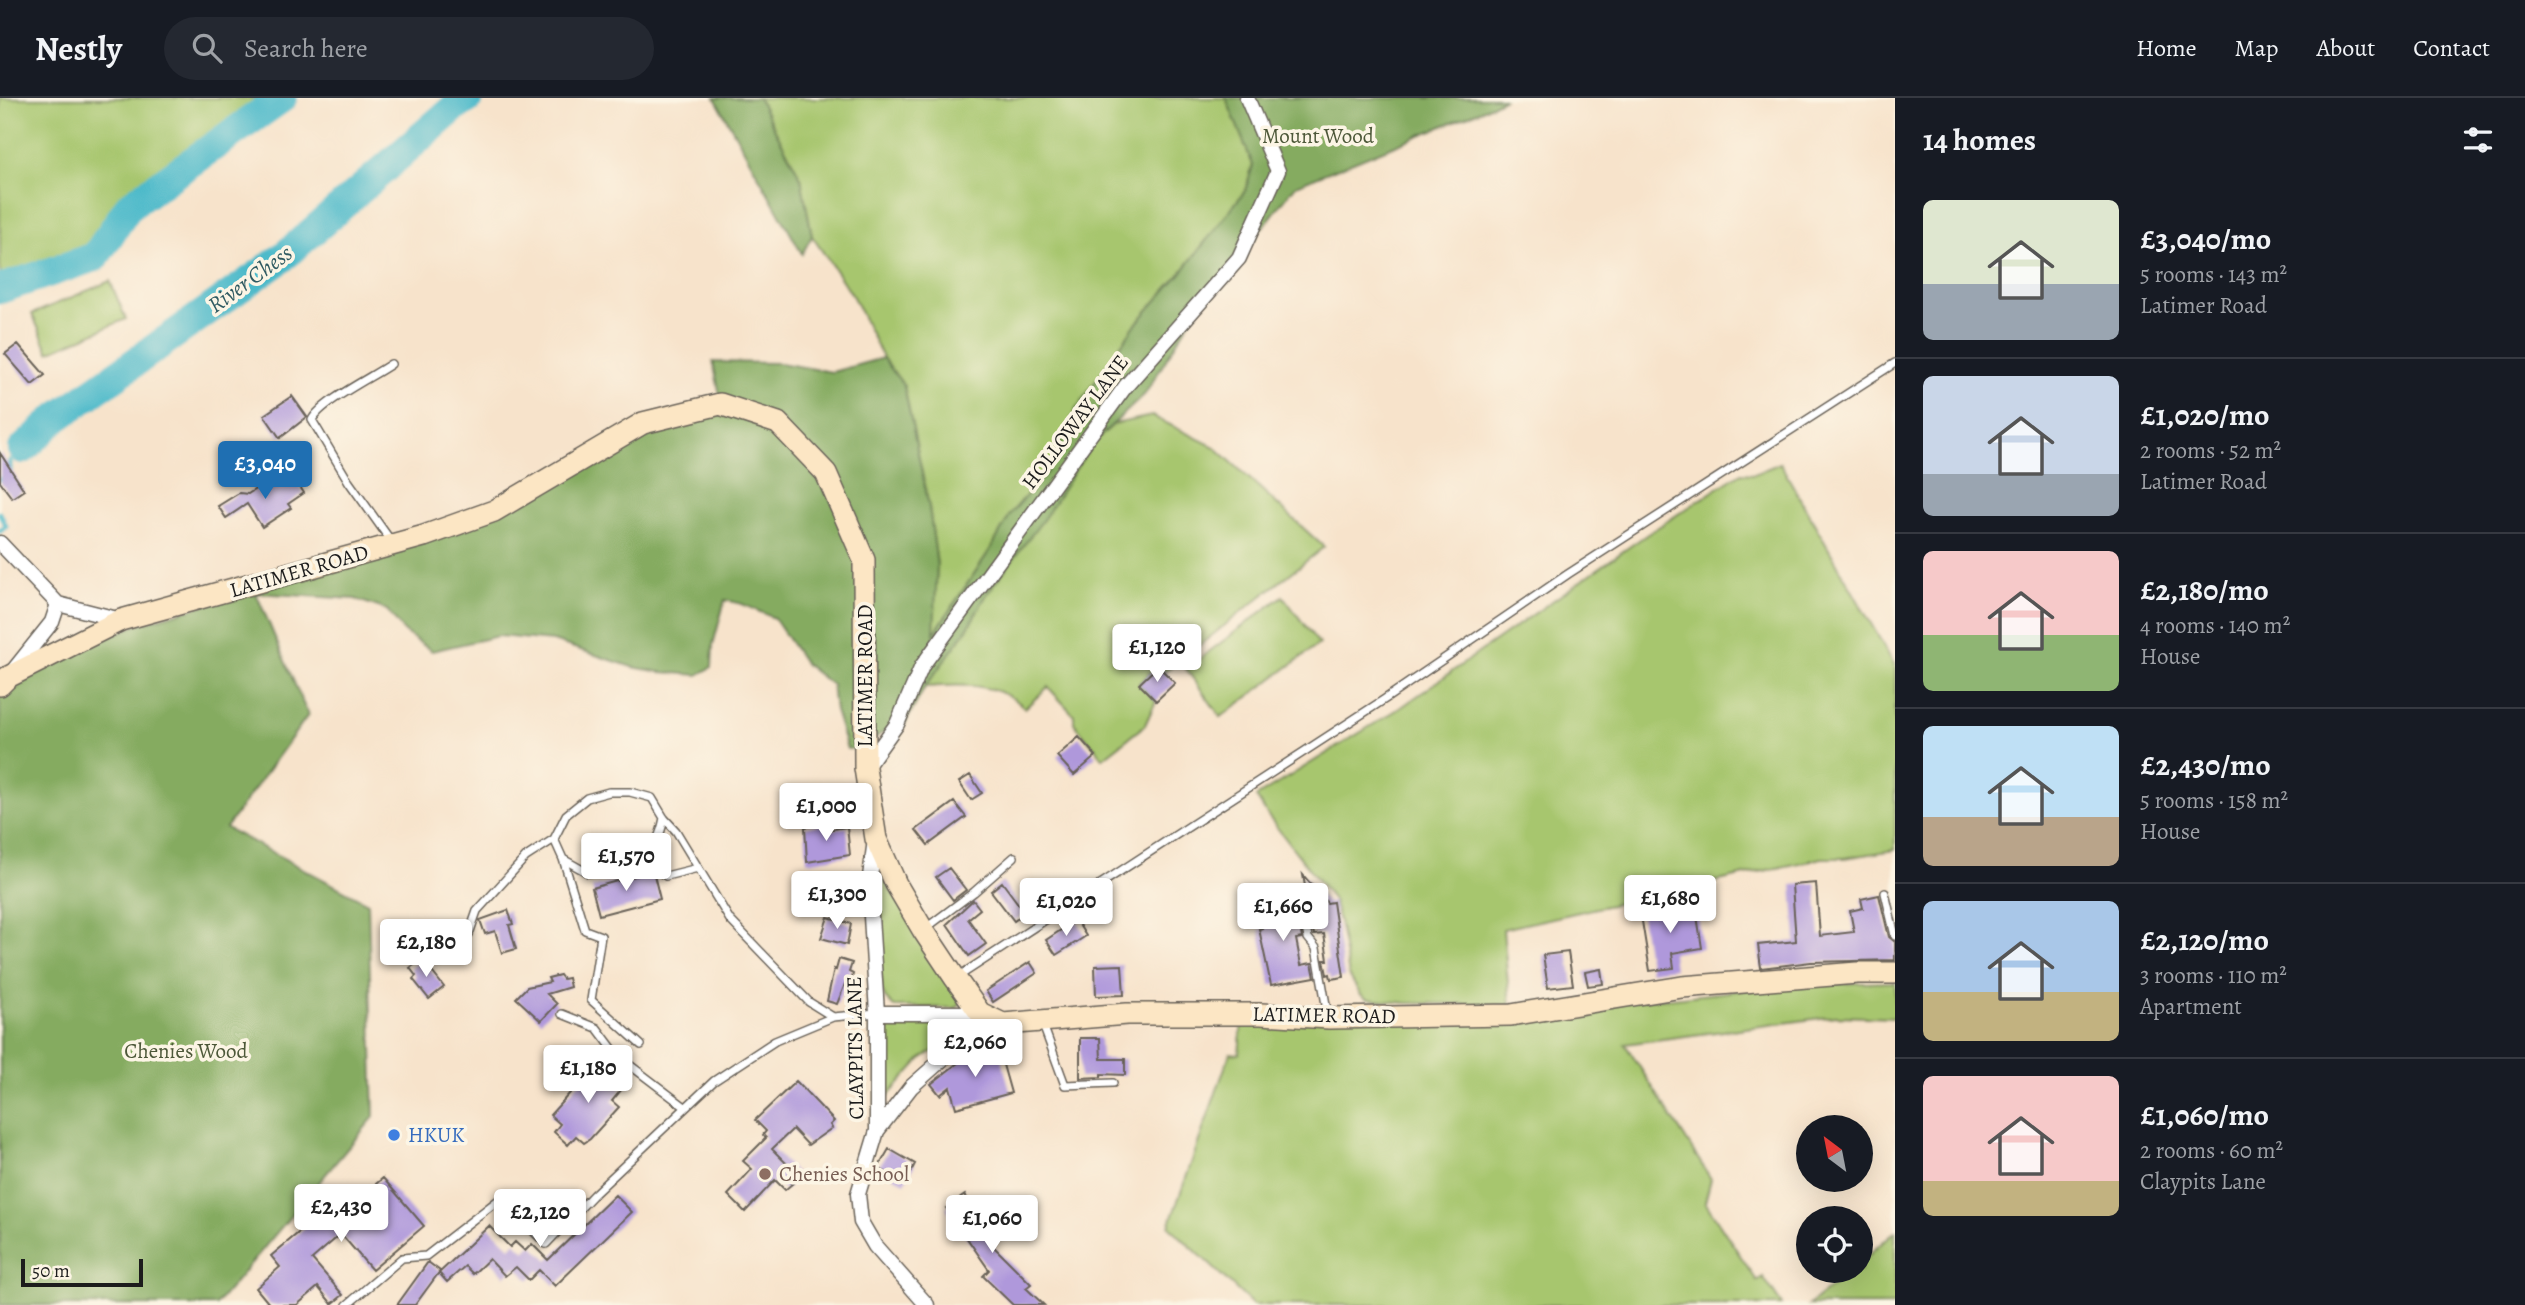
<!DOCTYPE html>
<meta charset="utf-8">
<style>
body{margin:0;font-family:Alegreya,serif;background:#242831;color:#f1f3f6;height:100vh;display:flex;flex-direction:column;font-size:26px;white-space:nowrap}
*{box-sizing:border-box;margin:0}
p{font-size:23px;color:#9ea1a6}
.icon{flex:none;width:38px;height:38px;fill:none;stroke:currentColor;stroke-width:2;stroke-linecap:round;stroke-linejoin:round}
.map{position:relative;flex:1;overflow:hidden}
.sheet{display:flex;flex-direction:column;background:#171b24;width:630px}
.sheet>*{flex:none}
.needle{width:46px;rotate:328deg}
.fabs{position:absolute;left:1796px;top:1017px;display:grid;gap:14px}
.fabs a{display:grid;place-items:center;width:77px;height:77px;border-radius:50%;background:#171b24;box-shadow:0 7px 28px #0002;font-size:35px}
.scale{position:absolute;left:21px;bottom:18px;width:122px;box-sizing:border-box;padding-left:7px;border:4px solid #1c1c1c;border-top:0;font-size:19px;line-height:24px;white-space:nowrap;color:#1c1c1c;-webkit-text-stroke:5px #fcf5e5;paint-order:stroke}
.price{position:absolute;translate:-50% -60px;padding:0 16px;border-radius:7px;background:#fff;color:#222;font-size:23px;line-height:46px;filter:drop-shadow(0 2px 4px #0008)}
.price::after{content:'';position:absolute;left:50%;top:42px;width:21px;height:16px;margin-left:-10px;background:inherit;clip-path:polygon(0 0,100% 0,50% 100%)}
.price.current{background:#1f6fb2;color:#fff}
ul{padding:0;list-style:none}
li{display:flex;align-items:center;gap:21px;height:175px;padding:0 28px}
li+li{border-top:2px solid #363941}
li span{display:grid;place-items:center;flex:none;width:196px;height:140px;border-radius:10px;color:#555}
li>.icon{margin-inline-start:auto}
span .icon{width:84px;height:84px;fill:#fffc;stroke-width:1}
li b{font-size:30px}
h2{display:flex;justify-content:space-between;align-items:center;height:84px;padding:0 28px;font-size:30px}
header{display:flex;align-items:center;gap:42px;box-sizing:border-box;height:98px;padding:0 35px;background:#171b24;border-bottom:2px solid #363941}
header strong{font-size:33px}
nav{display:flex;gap:38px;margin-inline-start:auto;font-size:24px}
.search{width:490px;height:63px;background:#242831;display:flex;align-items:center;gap:18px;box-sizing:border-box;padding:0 24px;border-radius:38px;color:#9ea1a6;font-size:26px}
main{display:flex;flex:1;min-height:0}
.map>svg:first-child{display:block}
.green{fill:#a7c66e;stroke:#627145;stroke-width:2}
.forest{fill:#85ab61;stroke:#50643e;stroke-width:2}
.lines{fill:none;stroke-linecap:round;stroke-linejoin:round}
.stream{stroke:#4ebaca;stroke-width:5}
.river{stroke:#4ebaca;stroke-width:30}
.building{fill:#af98db}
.lane-casing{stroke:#696259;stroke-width:10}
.street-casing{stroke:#696259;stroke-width:17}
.secondary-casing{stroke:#696259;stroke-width:24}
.lane{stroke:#fff;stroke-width:7}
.street{stroke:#fff;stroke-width:14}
.secondary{stroke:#fce6c4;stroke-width:21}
.shop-dot{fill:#3f7fe0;stroke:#fcf5e5;stroke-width:2.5}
.education-dot{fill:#8d6e63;stroke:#fcf5e5;stroke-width:2.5}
.labels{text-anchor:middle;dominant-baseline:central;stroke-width:7;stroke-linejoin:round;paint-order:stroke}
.park-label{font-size:21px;fill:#4d5839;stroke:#fcf5e5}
.street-label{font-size:21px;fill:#1c1c1c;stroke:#fcf5e5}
.shop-label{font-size:21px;fill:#366cbe;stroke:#fcf5e5;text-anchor:start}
.education-label{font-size:21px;fill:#785e54;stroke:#fcf5e5;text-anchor:start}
.water-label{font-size:23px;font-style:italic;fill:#305b62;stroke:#fcf5e5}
</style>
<header>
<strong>Nestly</strong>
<div class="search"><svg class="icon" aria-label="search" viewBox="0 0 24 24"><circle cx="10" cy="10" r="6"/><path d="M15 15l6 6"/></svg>Search here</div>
<nav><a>Home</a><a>Map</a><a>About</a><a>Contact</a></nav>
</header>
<main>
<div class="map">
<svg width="1895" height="1207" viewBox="0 0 1895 1207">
<rect width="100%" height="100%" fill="#fcf5e5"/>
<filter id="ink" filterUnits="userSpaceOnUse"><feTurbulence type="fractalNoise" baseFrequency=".0143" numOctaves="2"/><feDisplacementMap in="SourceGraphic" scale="14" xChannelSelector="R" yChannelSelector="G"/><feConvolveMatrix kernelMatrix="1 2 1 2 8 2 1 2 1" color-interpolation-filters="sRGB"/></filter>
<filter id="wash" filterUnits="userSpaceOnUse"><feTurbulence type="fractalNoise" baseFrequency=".00686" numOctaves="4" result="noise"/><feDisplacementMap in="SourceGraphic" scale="28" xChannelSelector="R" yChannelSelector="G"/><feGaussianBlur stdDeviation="1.57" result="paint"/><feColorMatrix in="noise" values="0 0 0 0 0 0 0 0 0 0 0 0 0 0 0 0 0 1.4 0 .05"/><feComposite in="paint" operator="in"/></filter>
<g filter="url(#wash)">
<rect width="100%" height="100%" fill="#f7e3cb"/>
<path class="green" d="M0 0H282L129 108 95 159 0 191Z
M758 0H1226L1253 67 1245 93 1180 176 1135 227 1077 310 1047 374 1011 415 992 449 933 537 937 467 929 409 904 288 883 260 852 197 812 138 801 80Z
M110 183 126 221 49 254 32 216Z
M1152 318 1215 349 1324 449 1177 565 1164 574 1158 568 1139 585 1156 603 1145 627 1103 660 1074 625V617L1048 589 1025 610C999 584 958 586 925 589L966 533 987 496 1092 346 1114 326Z
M1780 365 1895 568V752L1845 760H1822L1503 831 1510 907 1406 905 1367 901 1360 896 1349 877 1339 823 1333 802 1268 718 1256 699 1403 608 1646 437 1741 375 1754 376Z
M1283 498 1319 546 1221 619 1186 571Z
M879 774 961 902 960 907 956 910 894 909 885 900 882 892 875 777Z
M1895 884V920L1836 918 1625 946 1711 1081 1705 1104 1757 1183 1763 1179 1782 1207H1253L1169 1128 1230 955 1239 956 1242 924 1673 900 1791 887Z
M897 920C916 923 966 914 977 925L921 961 889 997H887L886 928 891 921Z
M1895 1133V1207H1809L1851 1173 1860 1172V1165Z"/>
<path class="forest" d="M715 0H758L801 80 812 138 802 156Z
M1226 0H1505L1482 12 1296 87 1189 224 1145 296 1092 346 1045 419 987 496 966 533 925 589 898 639 883 634 869 645 868 461 780 321 721 302 713 264 780 265 832 274 883 260 904 288 929 409 937 467 934 536 992 449 1011 415 1047 374 1077 310 1135 227 1180 176 1245 93 1253 67Z
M721 309 778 328 825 378 861 462 863 650 847 651 835 613 832 587 805 566 774 520 742 506 725 502 713 547 712 569 698 577 660 574 632 569 553 543 498 538 432 553 404 534 387 512 355 501 256 495 308 617 226 730 368 805 374 1019 216 1207H0V587L8 579 139 526 455 434 644 328Z"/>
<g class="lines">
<path class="stream" d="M0 381 10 374V363
M0 415 6 428 0 433"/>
<path class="river" d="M0 191 95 159 129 108 282 0
M23 351 55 321 282 160 454 10 469 0"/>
</g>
<g id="blocks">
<path class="building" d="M18 246 45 277 32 287 5 256Z
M292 298 307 319 280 340 264 317Z
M0 355 24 392 12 400 0 384Z
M292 377 304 395 288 406 291 410 262 429 247 406 226 420 218 408 239 395 248 396 269 382 273 389Z
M1158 568 1175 585 1156 603 1139 586Z
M1079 639 1096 658 1074 677 1057 658Z
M970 677 982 695 971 702 959 684Z
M954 704 966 719 928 747 916 732Z
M825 726 826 732 847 729 850 757 807 764 805 729Z
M949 770 966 792 953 802 936 779Z
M649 774 654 777 660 801 599 817 592 790Z
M1303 777 1327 805 1333 804 1344 879 1331 881 1330 876 1327 877 1324 862H1328L1324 836 1314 837Z
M1002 784 1025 815 1014 823 991 793Z
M1816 785 1820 838 1854 834 1850 813 1863 810 1861 801 1879 797 1889 839 1895 844V862L1811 864 1761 870 1758 847 1796 843 1792 787Z
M973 802 980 811 968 821 986 846 969 858 947 826Z
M1295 802 1302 840 1296 841 1301 867 1312 865 1315 879 1271 887 1259 831 1262 830 1258 809Z
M1695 805 1702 850 1672 855 1674 870 1650 873 1641 817Z
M508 812 513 826 509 827 516 851 502 855 495 833 485 836 480 822Z
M828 819 851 826 847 847 821 840Z
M1076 822 1086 838 1056 857 1046 842Z
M1568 854 1573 887 1548 890 1543 857Z
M422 861 444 889 429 901 413 881 416 878 410 870Z
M839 861 852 865 849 874 853 876 850 887 845 886 837 906 827 903 834 871 836 872Z
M1030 864 1037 875 993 904 986 893Z
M1122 867 1124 897 1096 898 1095 868Z
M1601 871 1603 886 1588 888 1585 874Z
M560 877 563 881 568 880 570 889 547 896 557 906 541 923 516 900 527 889 550 884 548 880Z
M1080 940H1100L1101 961H1125V977L1101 976V979L1080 980Z
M998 949 1011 995 956 1010 950 989 940 997 931 986 963 961Z
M601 961 617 975 611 982 622 991 612 1003 619 1009 590 1041 584 1045 576 1038 568 1047 554 1034 560 1026 550 1017Z
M796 983 834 1023 830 1027 832 1030 808 1047 793 1031 772 1051 800 1079 785 1092 775 1082 745 1114 728 1097 752 1071 743 1063 766 1040 763 1037 766 1033 755 1022Z
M889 1051 915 1066 905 1085 878 1070Z
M383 1080 424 1128 372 1172 341 1136 312 1161 343 1197 332 1206 318 1189 297 1207H270L256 1190 280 1169 271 1158 316 1120 321 1126 352 1098 356 1103Z
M615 1097 632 1114 555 1188 539 1172 529 1182 516 1169 505 1178 489 1161 473 1176 465 1168 447 1184 439 1175 489 1128 510 1149 515 1144 525 1153 532 1146 548 1162Z
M965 1097 996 1142 991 1146 1031 1186 1026 1190 1044 1207H1013L983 1178 989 1172 946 1110Z
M428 1164 440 1173 415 1207H397Z"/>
</g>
</g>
<g filter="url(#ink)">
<use href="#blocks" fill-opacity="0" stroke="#696259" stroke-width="2"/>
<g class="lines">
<g class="lane-casing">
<path id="lane" d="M391 266C372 279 321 304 312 322L349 384 391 443
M554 741 563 761 588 775C628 765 655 768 664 720
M563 761 585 832 601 838 591 902 641 947
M642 762 666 778 698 770
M1885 795 1895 838
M1301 804 1308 840 1316 850 1328 918
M926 830 974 794 1014 759
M436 860 469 836 477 813 526 759 554 741 566 717 587 700 609 694H630L652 700 664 720 676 733 730 822 809 904 833 919
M956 880 1385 601 1568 476 1895 265
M562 916 597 930 618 958 685 1009
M1043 927 1065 987 1113 985
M347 1207 402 1160 426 1158 501 1100 546 1146 593 1097 714 983 775 943 833 919 877 915"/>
</g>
<g class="street-casing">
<path id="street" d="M0 445 58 506 121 522
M12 574 52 524 58 506
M866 669 897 626 922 568 1125 289 1239 160 1278 73 1247 0
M875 742 869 786 877 915V1033L858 1096 861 1124 875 1148 927 1207
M877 915H980
M877 1033 911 989 954 951 1003 926"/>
</g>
<g class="secondary-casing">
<path id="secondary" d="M0 587 8 579 121 522 424 438 494 413 643 325 720 306 778 325 826 375 864 462 865 670 876 741 896 786 923 832 955 880 980 915 1003 926 1127 916H1261L1329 920 1511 917 1682 889 1857 875H1895"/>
</g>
<use href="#lane" class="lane"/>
<use href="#street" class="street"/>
<use href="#secondary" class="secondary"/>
</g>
</g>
<circle class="shop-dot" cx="394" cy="1037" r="7"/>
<circle class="education-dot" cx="765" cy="1076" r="7"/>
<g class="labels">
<g class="park-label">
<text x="1318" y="38">Mount Wood</text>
<text x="186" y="953">Chenies Wood</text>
</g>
<g class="street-label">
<text transform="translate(1075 324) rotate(-53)">HOLLOWAY LANE</text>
<text transform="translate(299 473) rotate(-16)">LATIMER ROAD</text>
<text transform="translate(865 578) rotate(-90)">LATIMER ROAD</text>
<text transform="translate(1324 917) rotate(1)">LATIMER ROAD</text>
<text transform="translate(855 950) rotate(-91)">CLAYPITS LANE</text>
</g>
<g class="shop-label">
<text x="408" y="1037">HKUK</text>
</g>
<g class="education-label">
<text x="779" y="1076">Chenies School</text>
</g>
<g class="water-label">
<text transform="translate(250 181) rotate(-36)">River Chess</text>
</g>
</g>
</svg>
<div class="fabs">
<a><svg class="needle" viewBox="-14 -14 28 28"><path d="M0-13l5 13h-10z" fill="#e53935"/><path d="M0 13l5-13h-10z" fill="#9ea1a6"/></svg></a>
<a><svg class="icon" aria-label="locate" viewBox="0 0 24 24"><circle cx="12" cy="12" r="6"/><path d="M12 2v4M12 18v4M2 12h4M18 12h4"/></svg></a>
</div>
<div class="scale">50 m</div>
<b class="price current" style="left:265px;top:403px">£3,040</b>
<b class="price" style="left:1157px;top:586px">£1,120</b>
<b class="price" style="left:826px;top:745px">£1,000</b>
<b class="price" style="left:626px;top:795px">£1,570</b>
<b class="price" style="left:837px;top:833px">£1,300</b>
<b class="price" style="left:1670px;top:837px">£1,680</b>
<b class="price" style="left:1066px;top:840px">£1,020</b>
<b class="price" style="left:1283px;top:845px">£1,660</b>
<b class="price" style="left:426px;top:881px">£2,180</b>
<b class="price" style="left:975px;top:981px">£2,060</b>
<b class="price" style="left:588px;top:1007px">£1,180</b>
<b class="price" style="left:341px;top:1146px">£2,430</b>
<b class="price" style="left:540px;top:1151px">£2,120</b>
<b class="price" style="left:992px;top:1157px">£1,060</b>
</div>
<section class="sheet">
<h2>14 homes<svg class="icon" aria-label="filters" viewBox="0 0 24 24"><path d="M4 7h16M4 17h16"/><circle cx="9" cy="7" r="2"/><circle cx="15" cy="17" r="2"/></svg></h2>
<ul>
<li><span style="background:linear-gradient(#dfe7d0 60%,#9aa5b1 0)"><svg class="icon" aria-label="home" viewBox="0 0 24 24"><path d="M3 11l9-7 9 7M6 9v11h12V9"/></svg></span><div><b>£3,040/mo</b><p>5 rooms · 143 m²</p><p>Latimer Road</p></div></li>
<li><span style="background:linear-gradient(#c9d6e8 70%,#9aa5b1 0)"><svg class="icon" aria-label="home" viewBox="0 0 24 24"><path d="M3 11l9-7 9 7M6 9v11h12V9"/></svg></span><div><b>£1,020/mo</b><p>2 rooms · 52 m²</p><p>Latimer Road</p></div></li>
<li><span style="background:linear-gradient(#f6c9c9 60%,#8fb573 0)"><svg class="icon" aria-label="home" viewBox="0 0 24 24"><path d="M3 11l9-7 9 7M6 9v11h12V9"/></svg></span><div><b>£2,180/mo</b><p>4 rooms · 140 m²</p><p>House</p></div></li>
<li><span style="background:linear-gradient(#bfe0f5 65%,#b9a48a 0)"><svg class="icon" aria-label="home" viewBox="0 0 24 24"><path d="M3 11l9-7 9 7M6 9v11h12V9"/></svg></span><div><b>£2,430/mo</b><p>5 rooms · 158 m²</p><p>House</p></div></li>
<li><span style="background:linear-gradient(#a9c7e8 65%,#c2b280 0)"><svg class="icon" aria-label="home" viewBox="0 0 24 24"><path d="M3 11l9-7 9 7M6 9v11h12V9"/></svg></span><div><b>£2,120/mo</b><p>3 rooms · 110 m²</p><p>Apartment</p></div></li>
<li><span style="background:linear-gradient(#f6c9c9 75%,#c2b280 0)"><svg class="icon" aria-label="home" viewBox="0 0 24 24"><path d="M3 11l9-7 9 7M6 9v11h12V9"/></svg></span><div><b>£1,060/mo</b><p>2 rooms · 60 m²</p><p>Claypits Lane</p></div></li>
</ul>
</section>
</main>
